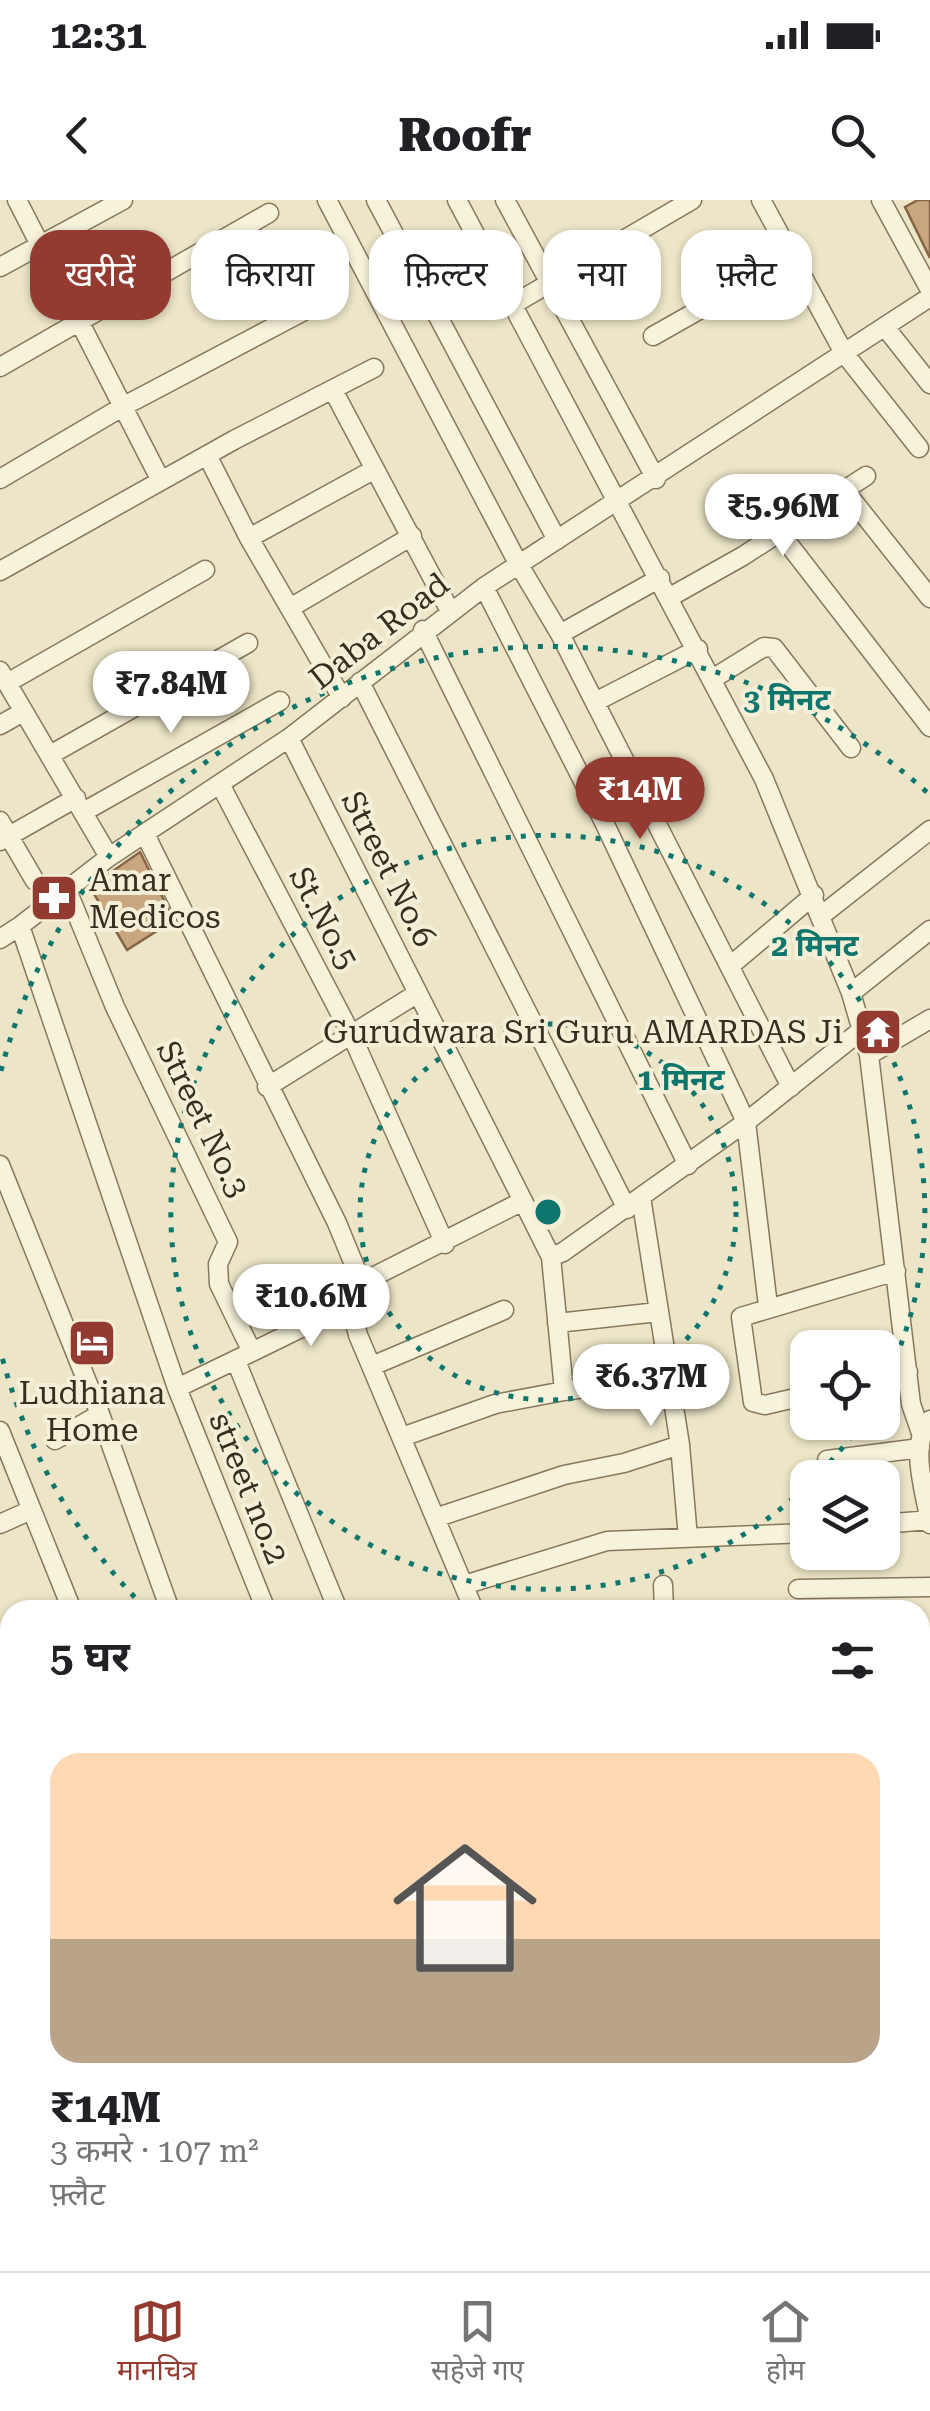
<!DOCTYPE html>
<html lang="hi">
<meta charset="utf-8">
<style>
body{margin:0;font-family:"Roboto Serif","Noto Sans Devanagari",serif;background:#f6f6f6;color:#202124;height:100vh;display:flex;flex-direction:column;font-size:38px;white-space:nowrap}
*{box-sizing:border-box;margin:0}
p{font-size:32px;color:#757577}
.icon{flex:none;width:55px;height:55px;fill:none;stroke:currentColor;stroke-width:2;stroke-linecap:round;stroke-linejoin:round}
.map{position:relative;flex:1;overflow:hidden}
.sheet{position:absolute;left:0px;top:1400px;width:930px;height:672px;display:flex;flex-direction:column;background:#fff;border-radius:30px 30px 0 0;box-shadow:0 2px 8px #0004}
.sheet>*{flex:none}
.top-card{position:absolute;left:30px;top:30px;width:870px;height:90px;display:flex;gap:20px}
.controls{position:absolute;left:790px;top:1130px;display:grid;gap:20px}
.controls a{display:grid;place-items:center;width:110px;height:110px;border-radius:20px;background:#fff;box-shadow:0 2px 8px #0004;font-size:50px}
.price{position:absolute;translate:-50% -85px;padding:0 22px;border-radius:35px;background:#fff;color:#222;font-size:32px;line-height:65px;filter:drop-shadow(0 2px 5px #0008)}
.price::after{content:'';position:absolute;left:50%;top:60px;width:30px;height:22px;margin-left:-15px;background:inherit;clip-path:polygon(0 0,100% 0,50% 100%)}
.price.current{background:#933b30;color:#fff}
ul{padding:0;list-style:none}
li{display:grid;align-content:center;gap:20px;height:530px;padding:0 50px}
li+li{border-top:2px solid #e0e0e0}
li span{display:grid;place-items:center;height:310px;border-radius:30px;color:#555}
li>.icon{margin-inline-start:auto}
span .icon{width:180px;height:180px;fill:#fffc;stroke-width:1}
li b{font-size:42px}
h2{display:flex;justify-content:space-between;align-items:center;height:120px;padding:0 50px;font-size:42px}
.pill{padding:0 35px;border-radius:30px;background:#fff;box-shadow:0 2px 8px #0004;font-size:35px;line-height:90px}
.pill.current{background:#933b30;color:#fff}
.status{display:flex;justify-content:space-between;align-items:center;height:70px;padding:0 50px;background:#fff;direction:ltr}
.status svg{height:28px;fill:currentColor}
header{display:flex;justify-content:space-between;align-items:center;height:130px;padding:0 50px;background:#fff;font-size:45px;font-weight:800}
.menu{display:flex;justify-content:space-around;align-items:center;height:140px;border-top:2px solid #e0e0e0;background:#fff;font-size:28px;color:#757577}
.menu a{display:grid;justify-items:center;gap:5px}
.menu .current{color:#933b30}
.map>svg:first-child{display:block}
.building{fill:#c8a67f;stroke:#856544;stroke-width:2.5}
.lines{fill:none;stroke-linecap:round;stroke-linejoin:round}
.minor-casing{stroke:#87785d;stroke-width:21}
.minor{stroke:#f7f2da;stroke-width:18}
.ring{fill:none;stroke:#0f766e;stroke-width:5;stroke-dasharray:5 10}
.labels{text-anchor:middle;dominant-baseline:central;stroke-width:8;stroke-linejoin:round;paint-order:stroke}
.street-label{font-size:32px;fill:#382e20;stroke:#f4efd6}
.poi-label{font-size:32px;fill:#382e20;stroke:#f4efd6;text-anchor:start}
.centre{fill:#0f766e;stroke:#f4efd6;stroke-width:5}
.ring-label{font-size:30px;text-anchor:middle;font-weight:bold;fill:#0f766e;stroke:#f4efd6;stroke-width:8;stroke-linejoin:round;paint-order:stroke}
</style>
<div class="status"><b>12:31</b><svg viewBox="0 0 49 12"><path d="M0 12V9h3v3zM5 12V6h3v6zM10 12V3h3v9zM15 12V0h3v12zM26 1h20v11H26zM47 4h2v5h-2z"/></svg></div>
<header><svg class="icon" aria-label="back" viewBox="0 0 24 24"><path d="M15 5l-7 7 7 7"/></svg>Roofr<svg class="icon" aria-label="search" viewBox="0 0 24 24"><circle cx="10" cy="10" r="6"/><path d="M15 15l6 6"/></svg></header>
<div class="map">
<svg width="930" height="2071" viewBox="0 0 930 2071">
<rect width="100%" height="100%" fill="#ece5c7"/>
<path class="building" d="M918 0H930V58L905 7Z
M140 652 174 720 127 750 90 687Z"/>
<g class="lines">
<g class="minor-casing">
<path id="minor" d="M17 0 161 281
M327 0 519 365 560 434 791 887
M376 0 557 340
M457 0 764 579 851 793 869 855 911 1204 921 1233
M505 0 656 279
M761 0 844 153 919 248
M881 0 930 90
M0 67 123 0
M512 105 692 0
M885 127 930 184
M653 136 791 58
M0 167 269 13
M334 192 450 411
M207 255 249 338 342 498
M0 279 124 206 321 102
M846 292 930 398
M780 333 930 527
M249 338 375 269
M0 371 234 240 374 168
M484 387 602 618 746 922 768 1106
M670 397 743 356 866 276
M290 408 412 336
M423 430 688 965
M560 434 660 378
M0 471 109 657
M714 478 764 447 774 448 851 548
M360 482 627 1009
M7 483 205 370
M595 502 698 449
M0 525 23 512
M289 538 523 1001 361 1083
M50 555 248 443
M221 586 351 834 445 1044
M85 611 280 501
M602 618 643 596
M0 621 35 681
M145 634 337 1023 360 1079 350 1104 358 1135 474 1410
M0 641 76 598
M67 690 115 807 228 1042 218 1064 219 1084 252 1152 177 1188
M822 715 930 630
M0 739 20 726
M730 766 814 695
M851 793 930 730
M869 855 930 819
M267 887 418 793
M0 965 100 1214 170 1410
M523 1001 551 1057 563 1052 746 922 863 829
M551 1057 564 1191
M557 1123 658 1112
M252 1152 350 1104
M236 1161 338 1410
M372 1166 504 1110
M882 1178 908 1172
M808 1195 765 1205 753 1202 741 1117 896 1071
M930 1220C908 1246 926 1293 930 1324
M0 1231 72 1410
M402 1237 495 1204 564 1191 597 1186 615 1192 671 1187
M55 1240 100 1214
M680 1245 688 1338
M827 1260 920 1248
M435 1318 564 1275 624 1263 680 1245 641 997
M0 1324 31 1310
M882 1324 930 1320
M464 1385 607 1341 808 1333
M663 1385 664 1410
M798 1389 930 1387
M266 1410 177 1188 20 726 109 657 289 538 484 387 930 97
M920 1460H930
M0 1466 10 1487
M920 1553H930
M920 1651H930
M0 1686 8 1703
M920 1744H930
M920 1821H930
M0 1838 10 1832
M0 1888 10 1918
M920 1904H930
M920 1993H930
M206 2062 207 2071
M591 2062 593 2071
M797 2062 798 2071
M0 2071 36 2062"/>
</g>
<use href="#minor" class="minor"/>
</g>
<g class="ring">
<circle cx="548" cy="1012" r="188"/>
<path d="M861 1223A377 377 0 0 1 817 1276M805 1288A377 377 0 1 1 884 1183"/>
<path d="M145 1408A565 565 0 0 1 1 1153M1 871A565 565 0 0 1 930 595"/>
</g>
<defs>
<g id="pharmacy-square" transform="scale(2.5)"><rect x="-9" y="-9" width="18" height="18" rx="4" fill="#933b30" stroke="#f4efd6"/><path d="M-2-6h4v4h4v4h-4v4h-4v-4h-4v-4h4Z" fill="#fff"/></g>
<g id="temple-square" transform="scale(2.5)"><rect x="-9" y="-9" width="18" height="18" rx="4" fill="#933b30" stroke="#f4efd6"/><path d="M0-6L5-2H3V0L6.5 2.5H4V6H1.5V3h-3V6H-4V2.5H-6.5L-3 0V-2H-5Z" fill="#fff"/></g>
<g id="hotel-square" transform="scale(2.5)"><rect x="-9" y="-9" width="18" height="18" rx="4" fill="#933b30" stroke="#f4efd6"/><path d="M-6-4.5h1.5V1H6V5H4.5V3h-9V5H-6ZM-4 0a1.8 1.8 0 1 1 3.6 0ZM.5 0V-2.5h3Q6-2.5 6 0Z" fill="#fff"/></g>
</defs>
<g fill-rule="evenodd">
<use href="#pharmacy-square" x="54" y="698"/>
<use href="#temple-square" x="878" y="832"/>
<use href="#hotel-square" x="92" y="1143"/>
</g>
<g class="labels">
<g class="street-label">
<text transform="translate(379 431) rotate(-38)">Daba Road</text>
<text transform="translate(389 669) rotate(63)">Street No.6</text>
<text transform="translate(324 718) rotate(62)">St.No.5</text>
<text transform="translate(203 919) rotate(64)">Street No.3</text>
<text transform="translate(249 1288) rotate(68)">street no.2</text>
</g>
<g class="poi-label">
<text x="89" y="680">Amar<tspan x="89" dy="37">Medicos</tspan></text>
<text x="843" y="832" text-anchor="end">Gurudwara Sri Guru AMARDAS Ji</text>
<text x="92" y="1193" text-anchor="middle">Ludhiana<tspan x="92" dy="37">Home</tspan></text>
</g>
</g>
<circle cx="548" cy="1012" r="15" class="centre"/>
<g class="ring-label">
<text x="787" y="510">3 मिनट</text>
<text x="815" y="756">2 मिनट</text>
<text x="681" y="890">1 मिनट</text>
</g>
</svg>
<div class="controls">
<a><svg class="icon" aria-label="locate" viewBox="0 0 24 24"><circle cx="12" cy="12" r="6"/><path d="M12 2v4M12 18v4M2 12h4M18 12h4"/></svg></a>
<a><svg class="icon" aria-label="layers" viewBox="0 0 24 24"><path d="M12 4l9 5-9 5-9-5zM3 14l9 5 9-5"/></svg></a>
</div>
<b class="price" style="left:783px;top:359px">₹5.96M</b>
<b class="price" style="left:171px;top:536px">₹7.84M</b>
<b class="price current" style="left:640px;top:642px">₹14M</b>
<b class="price" style="left:311px;top:1149px">₹10.6M</b>
<b class="price" style="left:651px;top:1229px">₹6.37M</b>
<div class="top-card">
<a class="pill current">खरीदें</a>
<a class="pill">किराया</a>
<a class="pill">फ़िल्टर</a>
<a class="pill">नया</a>
<a class="pill">फ़्लैट</a>
</div>
<section class="sheet">
<h2>5 घर<svg class="icon" aria-label="filters" viewBox="0 0 24 24"><path d="M4 7h16M4 17h16"/><circle cx="9" cy="7" r="2"/><circle cx="15" cy="17" r="2"/></svg></h2>
<ul>
<li><span style="background:linear-gradient(#ffd9b3 60%,#b9a48a 0)"><svg class="icon" aria-label="home" viewBox="0 0 24 24"><path d="M3 11l9-7 9 7M6 9v11h12V9"/></svg></span><div><b>₹14M</b><p>3 कमरे · 107 m²</p><p>फ़्लैट</p></div></li>
</ul>
</section>
</div>
<nav class="menu">
<a class="current"><svg class="icon" aria-label="map" viewBox="0 0 24 24"><path d="M3 6l6-2 6 2 6-2v14l-6 2-6-2-6 2zM9 4v14M15 6v14"/></svg>मानचित्र</a>
<a><svg class="icon" aria-label="saved" viewBox="0 0 24 24"><path d="M7 4h10v16l-5-4-5 4z"/></svg>सहेजे गए</a>
<a><svg class="icon" aria-label="home" viewBox="0 0 24 24"><path d="M3 11l9-7 9 7M6 9v11h12V9"/></svg>होम</a>
</nav>
